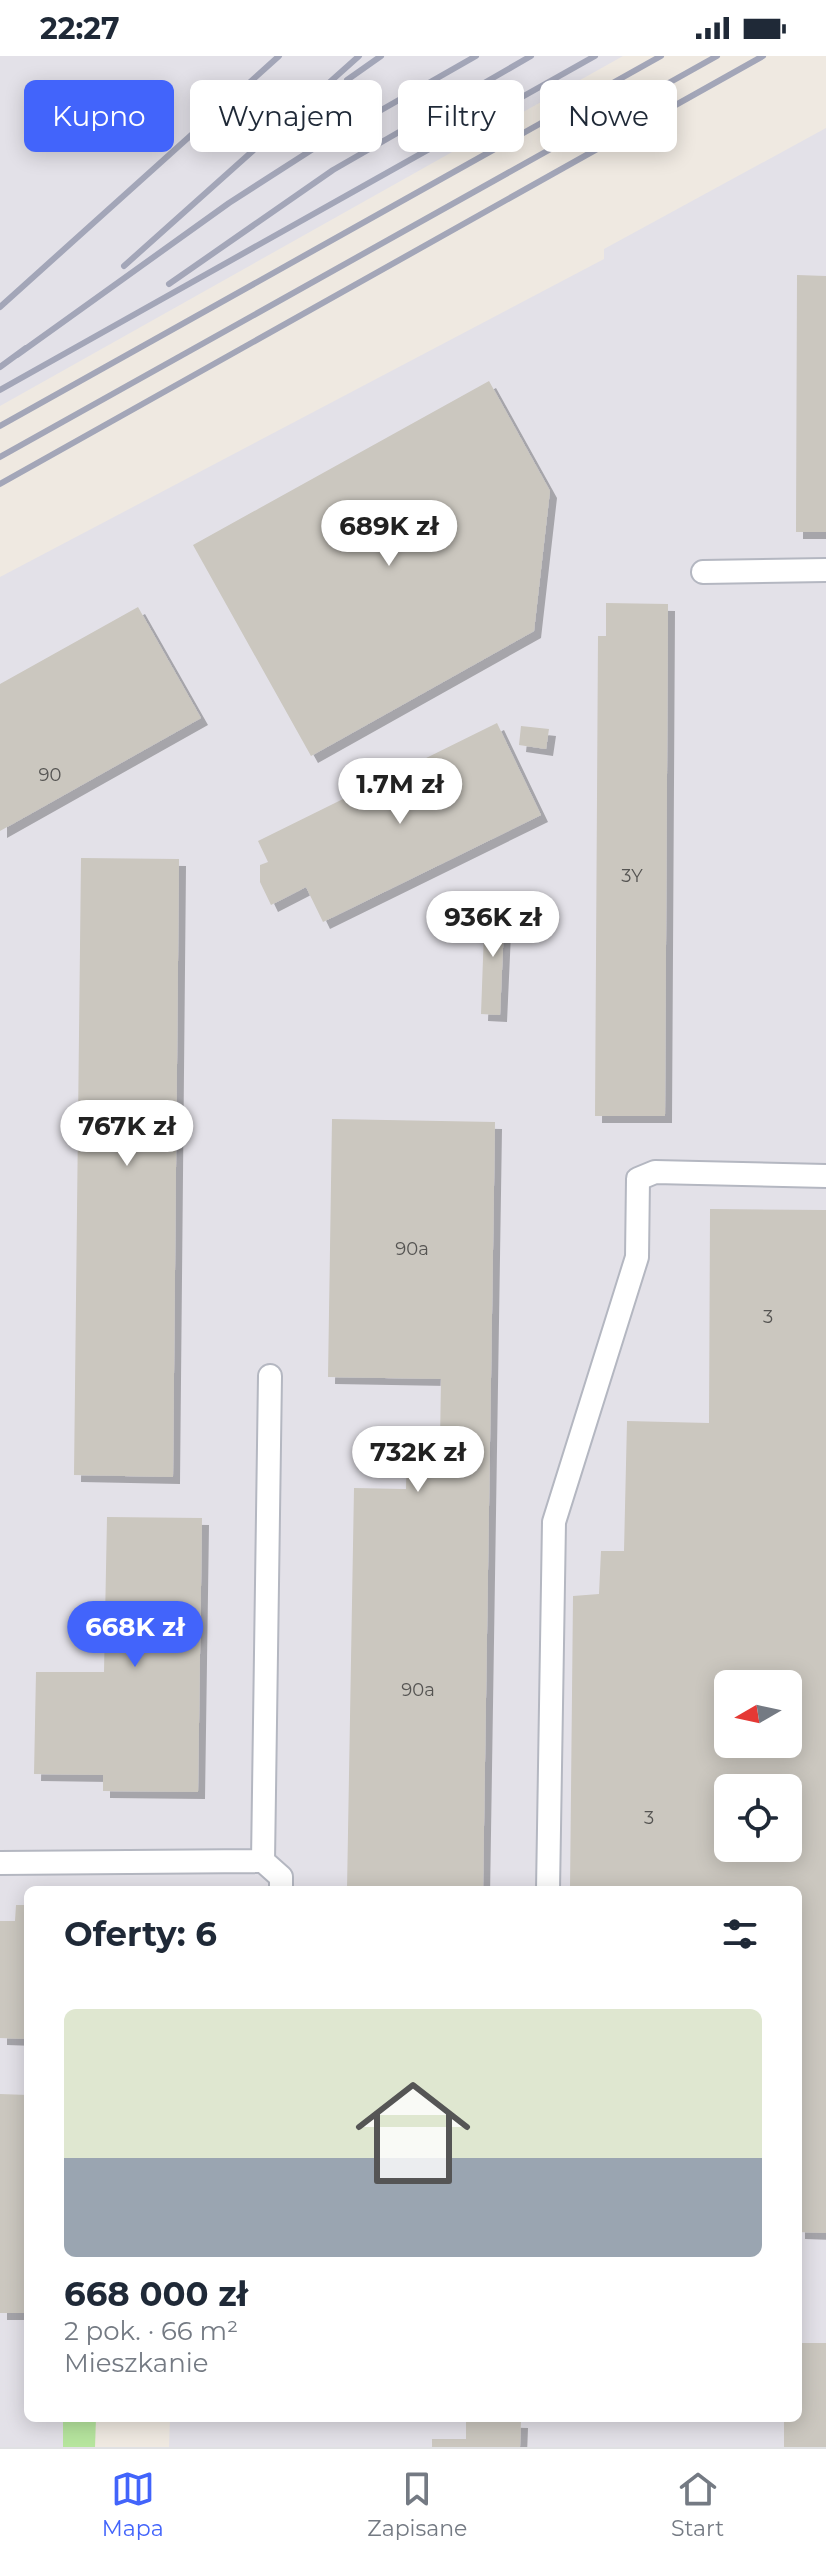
<!DOCTYPE html>
<html lang="pl">
<meta charset="utf-8">
<style>
body{margin:0;font-family:Montserrat,sans-serif;background:#f6f6f7;color:#1f2937;height:100vh;display:flex;flex-direction:column;font-size:30px;white-space:nowrap}
*{box-sizing:border-box;margin:0}
p{font-size:26px;color:#747a83}
.icon{flex:none;width:44px;height:44px;fill:none;stroke:currentColor;stroke-width:2;stroke-linecap:round;stroke-linejoin:round}
.map{position:relative;flex:1;overflow:hidden}
.drawer{position:absolute;left:24px;top:1830px;width:778px;height:536px;display:flex;flex-direction:column;background:#fff;border-radius:12px;box-shadow:0 4px 20px #0003}
.drawer>*{flex:none}
.banner{position:absolute;left:24px;top:24px;width:778px;height:72px;display:flex;gap:16px}
.needle{width:52px;rotate:261deg}
.tools{position:absolute;left:714px;top:1614px;display:grid;gap:16px}
.tools a{display:grid;place-items:center;width:88px;height:88px;border-radius:12px;background:#fff;box-shadow:0 4px 20px #0003;font-size:40px}
.price{position:absolute;translate:-50% -68px;padding:0 18px;border-radius:28px;background:#fff;color:#222;font-size:26px;line-height:52px;filter:drop-shadow(0 2px 4px #0008)}
.price::after{content:'';position:absolute;left:50%;top:48px;width:24px;height:18px;margin-left:-12px;background:inherit;clip-path:polygon(0 0,100% 0,50% 100%)}
.price.selected{background:#4264fb;color:#fff}
ul{padding:0;list-style:none}
li{display:grid;align-content:center;gap:16px;height:424px;padding:0 40px}
li span{display:grid;place-items:center;height:248px;border-radius:12px;color:#555}
li>.icon{margin-inline-start:auto}
span .icon{width:144px;height:144px;fill:#fffc;stroke-width:1}
li b{font-size:34px}
h2{display:flex;justify-content:space-between;align-items:center;height:96px;padding:0 40px;font-size:34px}
.pill{padding:0 28px;border-radius:12px;background:#fff;box-shadow:0 4px 20px #0003;font-size:28px;line-height:72px}
.pill.selected{background:#4264fb;color:#fff}
.status{display:flex;justify-content:space-between;align-items:center;height:56px;padding:0 40px;background:#fff;direction:ltr}
.status svg{height:22px;fill:currentColor}
.tab-bar{display:flex;justify-content:space-around;align-items:center;height:112px;border-top:2px solid #e0e1e3;background:#fff;font-size:22px;color:#747a83}
.tab-bar a{display:grid;justify-items:center;gap:4px}
.tab-bar .selected{color:#4264fb}
.map>svg:first-child{display:block}
.industrial{fill:#e3e1e8;fill-rule:evenodd}
.green{fill:#b6e59e}
.building{fill:#cbc7bf;fill-rule:evenodd;filter:url(#shadow)}
.lines{fill:none;stroke-linecap:round;stroke-linejoin:round}
.lane-casing{stroke:#b4b7c1;stroke-width:26}
.lane{stroke:#fff;stroke-width:22}
.rail{stroke:#a3a6b8;stroke-width:6}
.labels{text-anchor:middle;dominant-baseline:central;stroke-width:8;stroke-linejoin:round;paint-order:stroke}
.number-label{font-size:18px;fill:#555452}
</style>
<div class="status"><b>22:27</b><svg viewBox="0 0 49 12"><path d="M0 12V9h3v3zM5 12V6h3v6zM10 12V3h3v9zM15 12V0h3v12zM26 1h20v11H26zM47 4h2v5h-2z"/></svg></div>
<div class="map">
<svg width="826" height="2391" viewBox="0 0 826 2391">
<defs>
<filter id="shadow"><feDropShadow dx="7" dy="7" stdDeviation="0" flood-color="#0004"/></filter>
</defs>
<rect width="100%" height="100%" fill="#efe9e1"/>
<path class="industrial" d="M0 0H623L0 350Z
M826 72V2391H169L170 2362H798V1834H28V2362H63V2391H0V521L604 203V193ZM728 1628H788V1688H728ZM728 1732H788V1792H728Z"/>
<path class="green" d="M63 2362H96L95 2391H63Z"/>
<path class="building" d="M797 219 826 220V476H796Z
M489 325 550 435 534 575 311 700 193 489Z
M606 547 668 548 665 1060H595L598 580H606Z
M138 551 201 662 0 775V628Z
M497 667 541 759 323 866 306 831 271 849 260 826V809L268 806 258 785Z
M521 670 549 673 546 693 519 689Z
M81 802 179 803 173 1421 74 1419Z
M485 848H505L500 959 481 958Z
M332 1063 495 1066 483 1834H347L354 1432 406 1433 407 1387H440L441 1323 328 1321Z
M710 1153 826 1154V2177L798 2176V1834H570L573 1540 599 1538 601 1495H624L627 1365 709 1367ZM728 1628H788V1688H728ZM728 1732H788V1792H728Z
M107 1461 202 1462 198 1736 103 1735V1719L34 1718 36 1616H104Z
M16 1849H28V1983L0 1982V1865H15Z
M0 2038 28 2039V2257H0Z
M798 2287H826V2391H784V2362H798Z
M466 2364 521 2365 520 2391H432V2383H466Z"/>
<g class="lines">
<g class="lane-casing">
<path id="lane" d="M703 516 826 514
M263 1805 270 1320
M0 1807 263 1805 281 1821V1834
M548 1834 554 1466 637 1201 638 1123 655 1116 826 1120"/>
</g>
<use href="#lane" class="lane"/>
<path class="rail" d="M347 24 381 0
M124 210 359 0
M169 228 333 114 531 0
M0 251 279 0
M17 299 229 147 313 93 476 0
M0 311 26 292
M0 334 595 0
M0 370 661 0
M0 401 717 0
M0 428 763 0"/>
</g>
<g class="labels">
<g class="number-label">
<text x="50" y="719">90</text>
<text x="632" y="820">3Y</text>
<text x="412" y="1193">90a</text>
<text x="768" y="1261">3</text>
<text x="418" y="1634">90a</text>
<text x="649" y="1762">3</text>
</g>
</g>
</svg>
<div class="tools">
<a><svg class="needle" viewBox="-14 -14 28 28"><path d="M0-13l5 13h-10z" fill="#e53935"/><path d="M0 13l5-13h-10z" fill="#747a83"/></svg></a>
<a><svg class="icon" aria-label="locate" viewBox="0 0 24 24"><circle cx="12" cy="12" r="6"/><path d="M12 2v4M12 18v4M2 12h4M18 12h4"/></svg></a>
</div>
<b class="price" style="left:389px;top:512px">689K zł</b>
<b class="price" style="left:400px;top:770px">1.7M zł</b>
<b class="price" style="left:493px;top:903px">936K zł</b>
<b class="price" style="left:127px;top:1112px">767K zł</b>
<b class="price" style="left:418px;top:1438px">732K zł</b>
<b class="price selected" style="left:135px;top:1613px">668K zł</b>
<div class="banner">
<a class="pill selected">Kupno</a>
<a class="pill">Wynajem</a>
<a class="pill">Filtry</a>
<a class="pill">Nowe</a>
</div>
<section class="drawer">
<h2>Oferty: 6<svg class="icon" aria-label="filters" viewBox="0 0 24 24"><path d="M4 7h16M4 17h16"/><circle cx="9" cy="7" r="2"/><circle cx="15" cy="17" r="2"/></svg></h2>
<ul>
<li><span style="background:linear-gradient(#dfe7d0 60%,#9aa5b1 0)"><svg class="icon" aria-label="home" viewBox="0 0 24 24"><path d="M3 11l9-7 9 7M6 9v11h12V9"/></svg></span><div><b>668 000 zł</b><p>2 pok. · 66 m²</p><p>Mieszkanie</p></div></li>
</ul>
</section>
</div>
<nav class="tab-bar">
<a class="selected"><svg class="icon" aria-label="map" viewBox="0 0 24 24"><path d="M3 6l6-2 6 2 6-2v14l-6 2-6-2-6 2zM9 4v14M15 6v14"/></svg>Mapa</a>
<a><svg class="icon" aria-label="saved" viewBox="0 0 24 24"><path d="M7 4h10v16l-5-4-5 4z"/></svg>Zapisane</a>
<a><svg class="icon" aria-label="home" viewBox="0 0 24 24"><path d="M3 11l9-7 9 7M6 9v11h12V9"/></svg>Start</a>
</nav>
